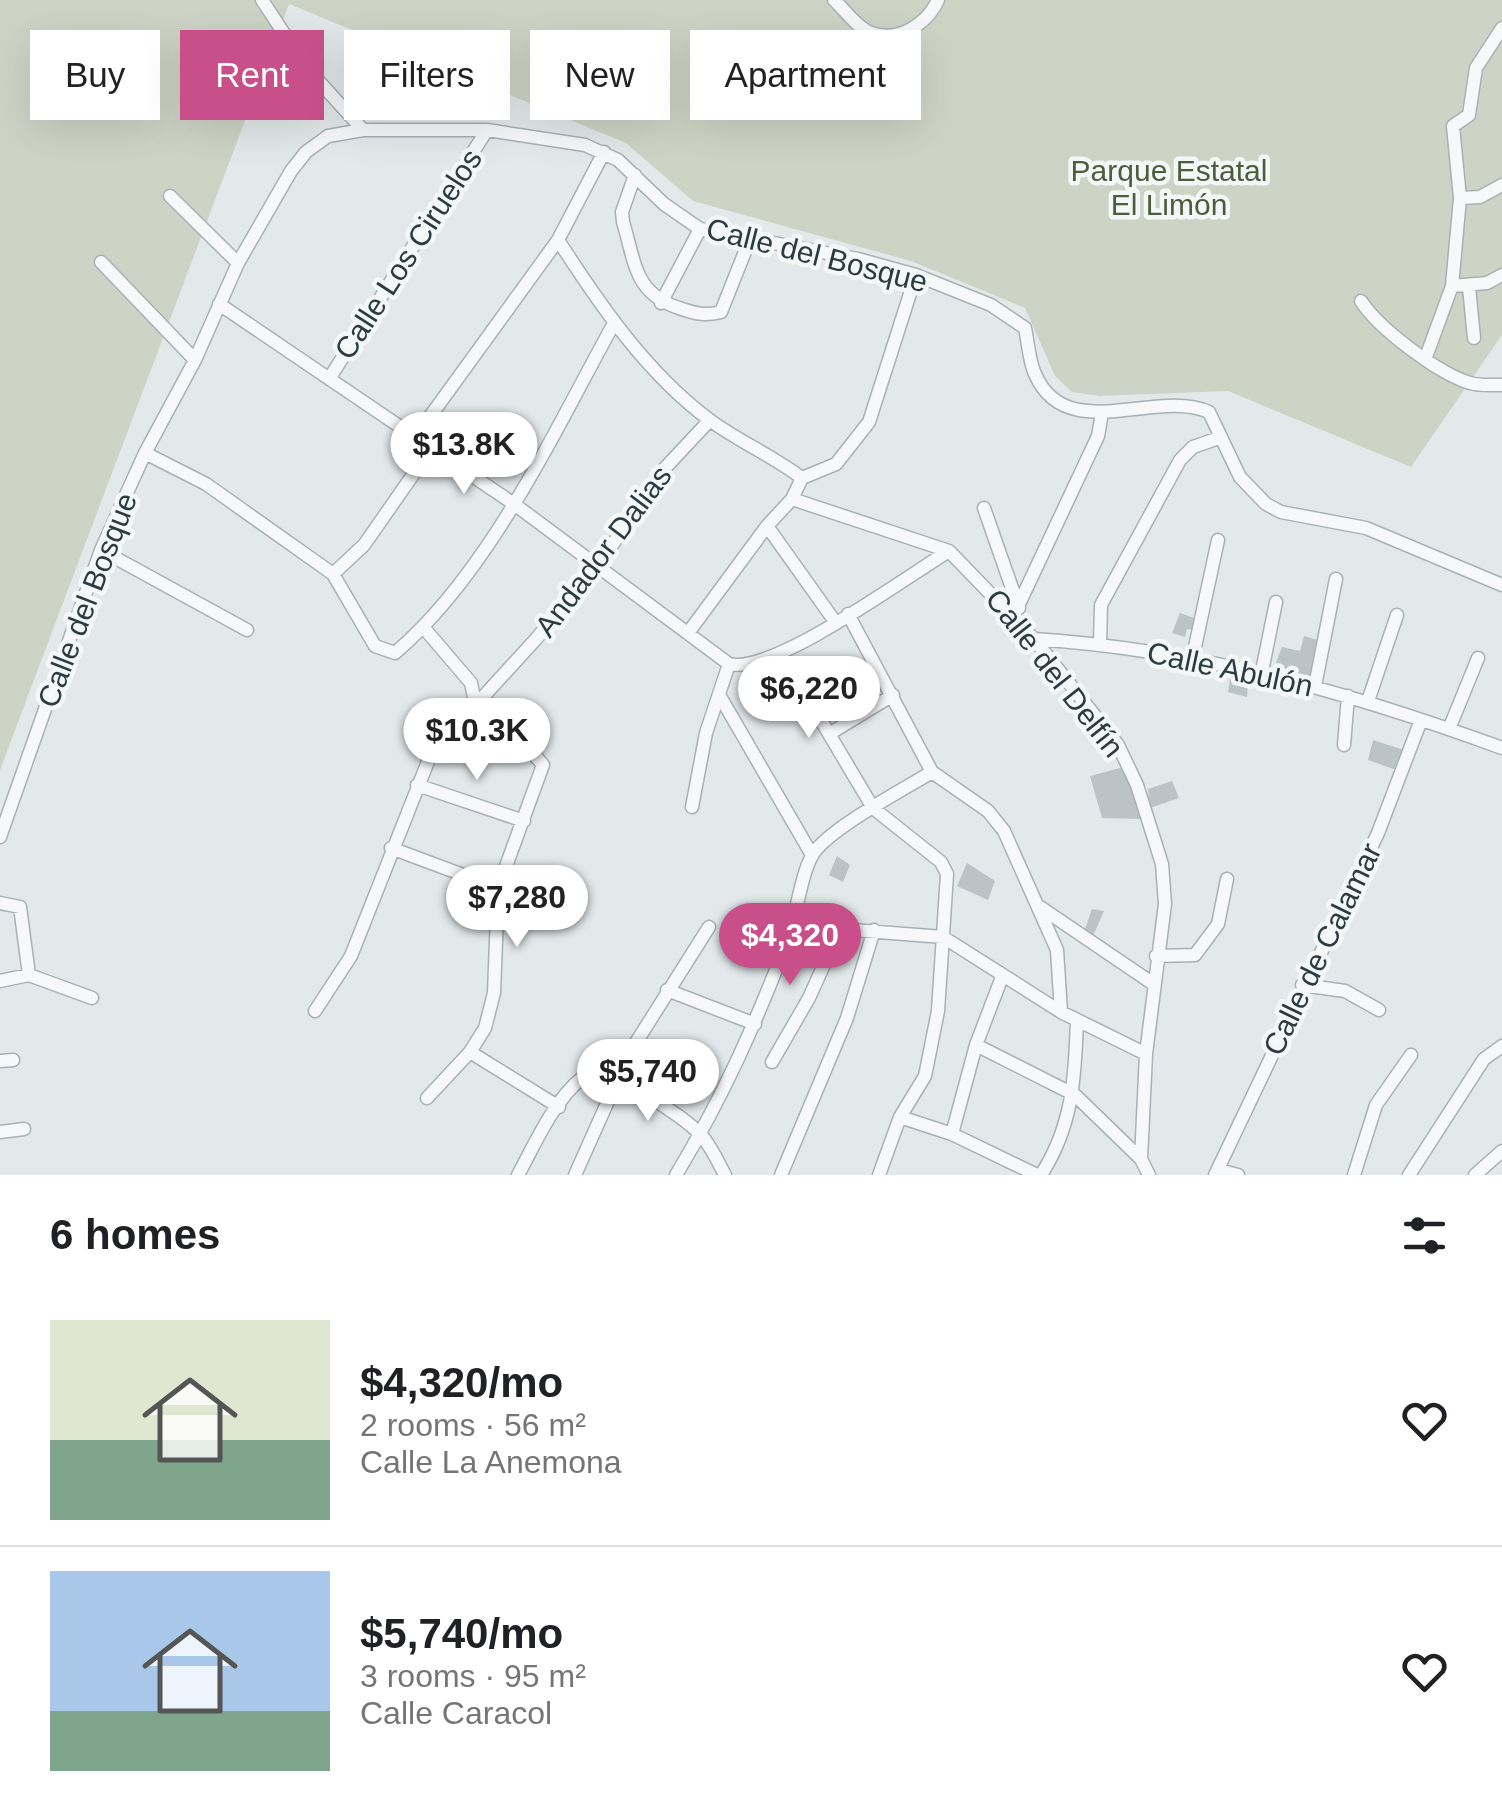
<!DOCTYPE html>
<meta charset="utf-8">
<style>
body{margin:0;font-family:Arial,sans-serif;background:#f6f6f6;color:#202124;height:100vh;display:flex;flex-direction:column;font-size:38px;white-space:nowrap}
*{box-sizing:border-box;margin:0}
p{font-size:32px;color:#757577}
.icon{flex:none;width:55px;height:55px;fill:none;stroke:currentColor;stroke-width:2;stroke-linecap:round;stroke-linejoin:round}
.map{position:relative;height:1175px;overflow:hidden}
.panel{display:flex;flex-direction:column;background:#fff;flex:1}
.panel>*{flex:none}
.top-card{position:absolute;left:30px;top:30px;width:1000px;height:90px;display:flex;gap:20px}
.price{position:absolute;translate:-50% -85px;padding:0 22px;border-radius:35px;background:#fff;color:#222;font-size:32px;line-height:65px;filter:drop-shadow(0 2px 5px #0008)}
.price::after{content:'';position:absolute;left:50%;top:60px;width:30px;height:22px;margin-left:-15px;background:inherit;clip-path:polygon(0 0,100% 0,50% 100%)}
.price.selected{background:#c84f89;color:#fff}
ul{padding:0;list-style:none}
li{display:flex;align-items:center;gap:30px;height:250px;padding:0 50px}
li+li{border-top:2px solid #e0e0e0}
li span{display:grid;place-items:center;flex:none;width:280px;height:200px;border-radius:0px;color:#555}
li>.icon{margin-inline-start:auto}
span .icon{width:120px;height:120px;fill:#fffc;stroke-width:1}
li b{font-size:42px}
h2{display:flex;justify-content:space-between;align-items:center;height:120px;padding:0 50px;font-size:42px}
.pill{padding:0 35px;border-radius:0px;background:#fff;box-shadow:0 10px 40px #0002;font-size:35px;line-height:90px}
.pill.selected{background:#c84f89;color:#fff}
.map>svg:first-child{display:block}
.green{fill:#ced4c5}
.building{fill:#bbc3c7}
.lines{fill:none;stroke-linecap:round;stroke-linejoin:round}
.minor-casing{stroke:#a8b1b5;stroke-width:15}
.minor{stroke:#f6f8f9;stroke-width:12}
.labels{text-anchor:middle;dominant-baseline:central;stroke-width:9;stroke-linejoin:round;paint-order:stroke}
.park-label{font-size:30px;fill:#4c5d3a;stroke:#f3f7f8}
.street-label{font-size:30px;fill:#2c3b42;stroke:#f3f7f8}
</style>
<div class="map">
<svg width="1502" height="1175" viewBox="0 0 1502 1175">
<rect width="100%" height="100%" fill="#e3e9eb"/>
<path class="green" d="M0 0H1502V335L1411 467 1228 391 1100 396 1072 392 1055 376 1025 308 911 261 693 201 626 143 289 4 0 770Z"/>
<path class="building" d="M1180 613 1197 619 1194 630 1187 629 1185 637 1172 633Z
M1304 636 1321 641 1312 678 1275 665 1282 647 1300 651Z
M1231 671 1249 674 1247 697 1228 692Z
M1373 740 1407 751 1399 771 1368 760Z
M1124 767 1141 819 1102 818 1090 776Z
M1172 781 1179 798 1150 808 1148 789Z
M837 856 850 865 843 882 829 875Z
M967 863 995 881 988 900 957 886Z
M1092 909 1104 911 1093 936 1085 929Z"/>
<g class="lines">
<g class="minor-casing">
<path id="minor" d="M262 0 306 67 363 130
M834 0C845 10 857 28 871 33 898 43 927 24 938 0
M635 175 622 212 623 222C636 265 634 294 682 309 697 314 705 316 721 312L750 239
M170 196 238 263
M1460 198 1480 197 1502 185
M558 240C600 305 647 374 711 421 740 442 773 456 802 478L792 499 767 526 688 633
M101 262 195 360
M1452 286 1487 283 1502 275
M1469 287 1474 338
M1361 301C1378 328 1439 374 1470 383 1479 386 1492 385 1502 385
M661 303 700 229
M219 304 514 504 729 664C773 675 906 577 949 551
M1426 357 1452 286 1460 198 1453 126 1469 115 1476 68 1502 28
M329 379 487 130
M413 440 558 240 604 152
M145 453 206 484 333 574 375 646 395 653C489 573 554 432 613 325
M802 478 836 464 869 422 916 275
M792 499 949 551 1034 639 1118 745 1137 785 1162 864 1165 904 1146 1054 1141 1159 1149 1175
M984 508 1019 608
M767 526 836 623
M101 550 247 630
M333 574 364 545 431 449
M848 614 932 772 988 811 1004 831 1057 950 1061 1012
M1013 617 1098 436 1102 413
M424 628 471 683 476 707
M1034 639C1200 650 1346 691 1502 748
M1100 644 1101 605 1180 460 1193 447 1219 438
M781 653 873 808 941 862 947 874 938 1011 925 1076 900 1117 879 1175
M1193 656 1218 540
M1262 671 1276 602
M1315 686 1336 579
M721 698 812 855
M1368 701 1397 615
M1449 729 1478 658
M829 734 893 695
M1344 745 1348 696
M417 785 524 821
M692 807 706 733 729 664
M0 837 101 550 145 453 195 360 238 263 291 171 306 152 328 136 363 130H487L585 145 618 160 664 204 700 229 858 259 916 275 991 305 1025 328C1028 342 1029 361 1035 374 1066 446 1156 388 1209 412L1240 477 1266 504 1281 512 1366 528 1502 585
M391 848 498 888
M0 903 20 907 29 975
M1040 907 1152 983
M798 912 840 929 943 937 1061 1012 1146 1054
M1156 956 1195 955 1218 924 1227 879
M0 981 29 975 92 998
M1302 985 1345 991 1379 1010
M667 990 755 1024
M315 1011 351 956 431 754 536 639 597 567 665 468 710 420
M976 1045 1075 1095 1141 1159
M470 1052 559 1107
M0 1061 13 1060
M772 1062 809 998 840 929
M427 1098 470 1052 485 1028 494 993 498 888 543 765 531 751 458 728
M900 1117 952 1134 1037 1175
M0 1132 24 1129
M952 1134 976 1045 1002 977
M1219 1170 1238 1175
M518 1175C535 1144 554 1100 582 1078 603 1061 685 1117 701 1135 711 1146 718 1162 725 1175
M575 1175 630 1052 709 927
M676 1175C723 1097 754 1027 787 942 796 918 801 873 813 854 829 829 904 789 932 772
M781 1175 847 1018 874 930
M1041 1175C1073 1125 1075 1078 1077 1020
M1215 1175 1378 833 1421 720
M1354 1175 1376 1105 1411 1055
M1409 1175 1484 1059 1502 1046
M1475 1175 1502 1151"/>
</g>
<use href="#minor" class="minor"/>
</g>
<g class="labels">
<g class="park-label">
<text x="1169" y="170">Parque Estatal<tspan x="1169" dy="34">El Limón</tspan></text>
</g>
<g class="street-label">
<text transform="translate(408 254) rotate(-57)">Calle Los Ciruelos</text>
<text transform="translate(817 255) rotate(14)">Calle del Bosque</text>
<text transform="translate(603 551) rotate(-53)">Andador Dalias</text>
<text transform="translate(87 600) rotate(-69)">Calle del Bosque</text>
<text transform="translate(1230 669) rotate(12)">Calle Abulón</text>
<text transform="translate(1055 673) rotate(52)">Calle del Delfín</text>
<text transform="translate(1322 949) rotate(-64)">Calle de Calamar</text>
</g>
</g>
</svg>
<b class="price" style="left:464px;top:497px">$13.8K</b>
<b class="price" style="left:809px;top:741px">$6,220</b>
<b class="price" style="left:477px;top:783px">$10.3K</b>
<b class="price" style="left:517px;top:950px">$7,280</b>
<b class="price selected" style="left:790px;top:988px">$4,320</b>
<b class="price" style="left:648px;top:1124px">$5,740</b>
<div class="top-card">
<a class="pill">Buy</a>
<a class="pill selected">Rent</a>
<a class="pill">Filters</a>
<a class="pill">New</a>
<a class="pill">Apartment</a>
</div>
</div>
<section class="panel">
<h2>6 homes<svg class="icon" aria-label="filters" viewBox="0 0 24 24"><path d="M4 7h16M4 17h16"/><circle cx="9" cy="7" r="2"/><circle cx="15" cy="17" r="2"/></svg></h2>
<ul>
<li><span style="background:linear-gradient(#dfe7d0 60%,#7fa58c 0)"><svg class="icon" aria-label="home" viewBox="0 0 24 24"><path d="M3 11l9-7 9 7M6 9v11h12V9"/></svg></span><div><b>$4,320/mo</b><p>2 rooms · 56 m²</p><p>Calle La Anemona</p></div><svg class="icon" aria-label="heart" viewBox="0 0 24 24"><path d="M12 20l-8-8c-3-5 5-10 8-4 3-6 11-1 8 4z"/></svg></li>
<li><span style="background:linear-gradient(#a9c7e8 70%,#7fa58c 0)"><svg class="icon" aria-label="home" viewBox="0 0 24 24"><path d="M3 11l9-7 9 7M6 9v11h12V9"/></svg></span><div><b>$5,740/mo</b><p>3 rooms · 95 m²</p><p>Calle Caracol</p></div><svg class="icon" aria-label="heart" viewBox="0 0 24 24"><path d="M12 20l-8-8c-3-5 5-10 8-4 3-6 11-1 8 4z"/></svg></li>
</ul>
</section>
